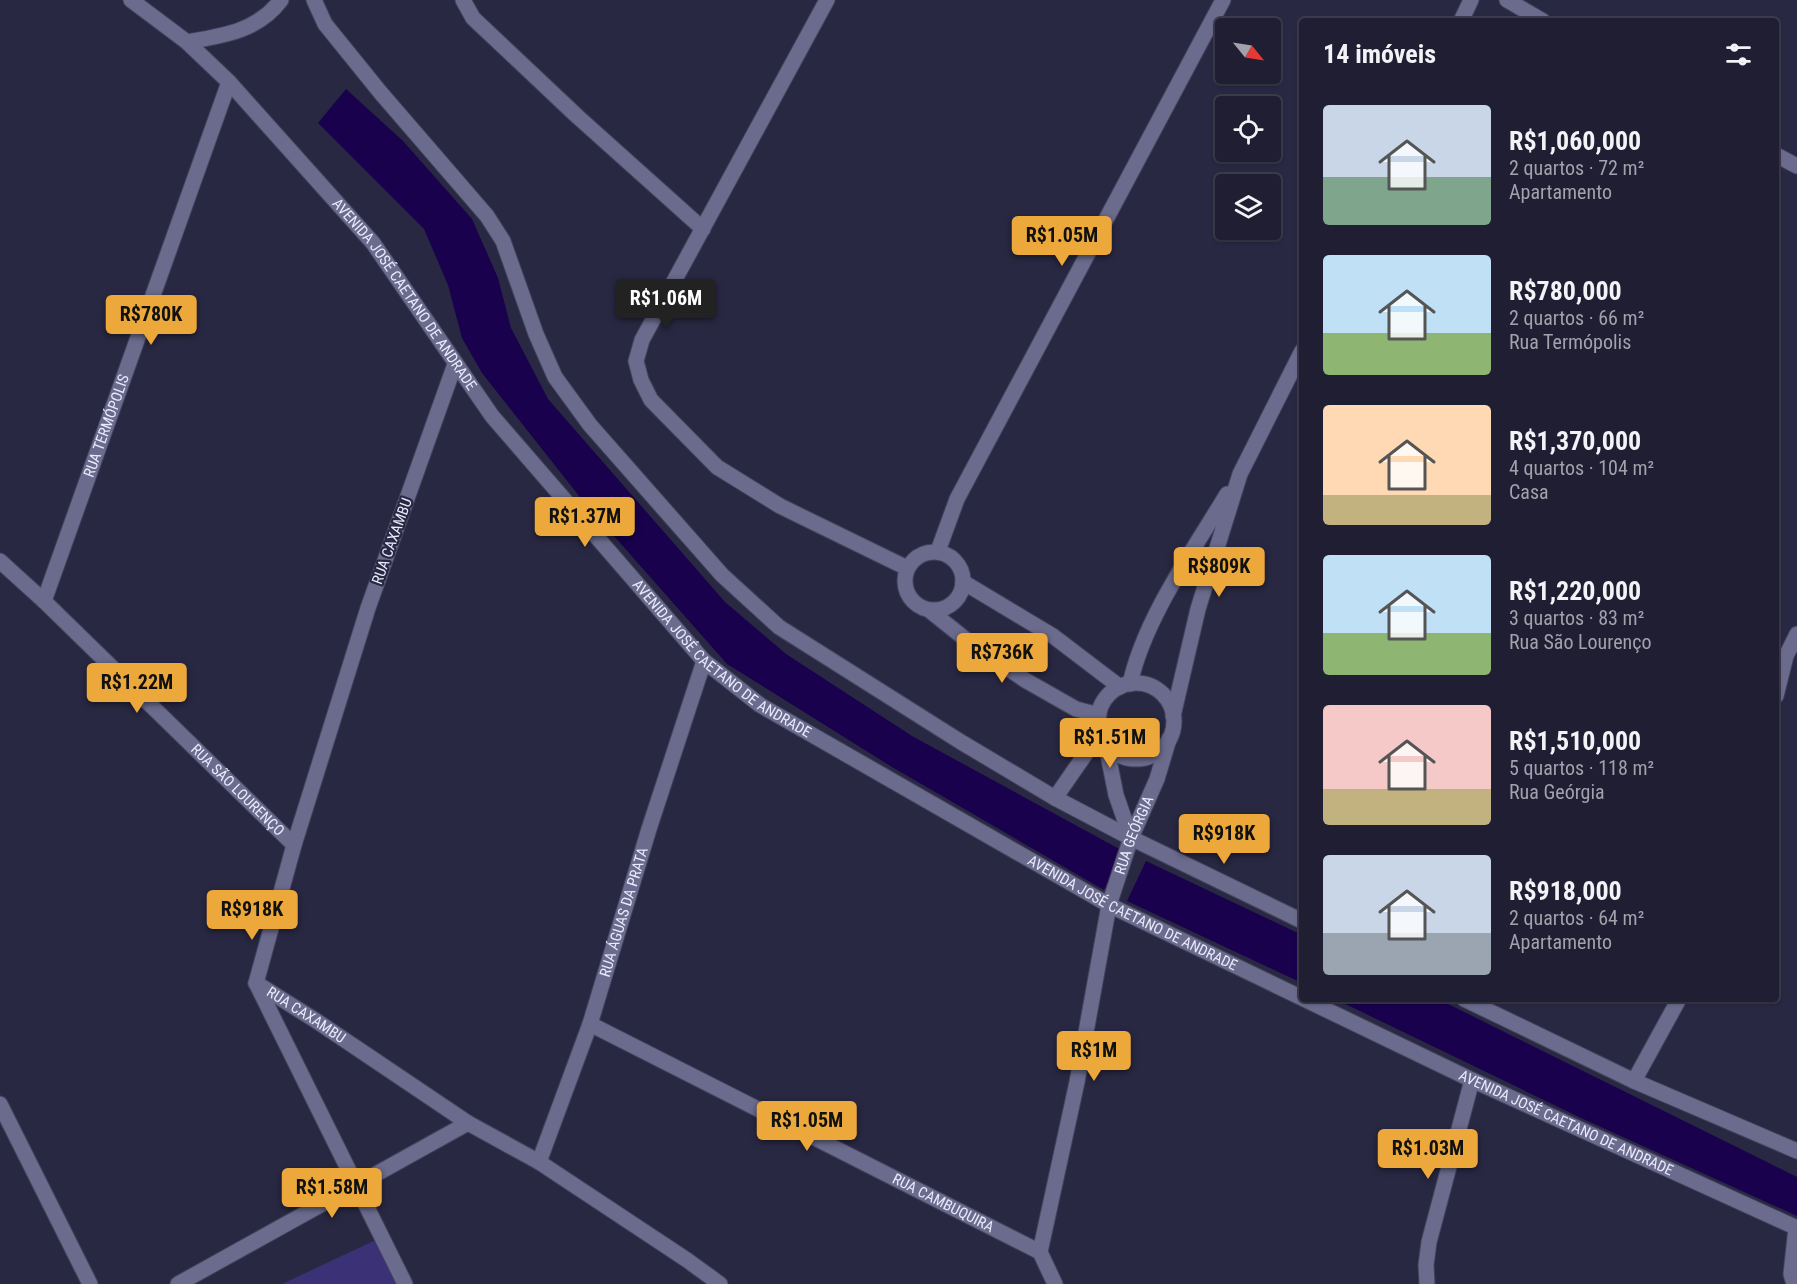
<!DOCTYPE html>
<html lang="pt">
<meta charset="utf-8">
<style>
body{margin:0;font-family:"Roboto Condensed",sans-serif;background:#27273a;color:#f1f3f6;height:100vh;display:flex;flex-direction:column;font-size:22px;white-space:nowrap}
*{box-sizing:border-box;margin:0}
p{font-size:20px;color:#a1a2ac}
.icon{flex:none;width:33px;height:33px;fill:none;stroke:currentColor;stroke-width:2;stroke-linecap:round;stroke-linejoin:round}
.map{position:relative;flex:1;overflow:hidden}
.details{position:absolute;left:1299px;top:18px;width:480px;height:984px;display:flex;flex-direction:column;background:#1f1e32;border-radius:6px;box-shadow:0 2px 4px #0004,0 0 0 2px #3c3c4d}
.details>*{flex:none}
.needle{width:39px;rotate:120deg}
.fabs{position:absolute;left:1215px;top:18px;display:grid;gap:12px}
.fabs a{display:grid;place-items:center;width:66px;height:66px;border-radius:6px;background:#1f1e32;box-shadow:0 2px 4px #0004,0 0 0 2px #3c3c4d;font-size:30px}
.price{position:absolute;translate:-50% -51px;padding:0 14px;border-radius:6px;background:#eda83b;color:#111;font-size:20px;line-height:39px;filter:drop-shadow(0 2px 3px #0008)}
.price::after{content:'';position:absolute;left:50%;top:36px;width:18px;height:14px;margin-left:-9px;background:inherit;clip-path:polygon(0 0,100% 0,50% 100%)}
.price.active{background:#222;color:#fff}
ul{padding:0;list-style:none}
li{display:flex;align-items:center;gap:18px;height:150px;padding:0 24px}
li span{display:grid;place-items:center;flex:none;width:168px;height:120px;border-radius:6px;color:#555}
li>.icon{margin-inline-start:auto}
span .icon{width:72px;height:72px;fill:#fffc;stroke-width:1}
li b{font-size:26px}
h2{display:flex;justify-content:space-between;align-items:center;height:72px;padding:0 24px;font-size:26px}
.map>svg:first-child{display:block}
.green{fill:#3a3177}
.water{fill:#19014d}
.lines{fill:none;stroke-linecap:round;stroke-linejoin:round}
.minor-casing{stroke:#44435d;stroke-width:17}
.minor{stroke:#6b6b8e;stroke-width:15}
.labels{text-anchor:middle;dominant-baseline:central;stroke-width:4.5;stroke-linejoin:round;paint-order:stroke}
.street-label{font-size:15px;fill:#e9eafc;stroke:#292843}
</style>
<div class="map">
<svg width="1797" height="1284" viewBox="0 0 1797 1284">
<rect width="100%" height="100%" fill="#292843"/>
<path class="green" d="M382 1237 407 1284H282Z"/>
<path class="water" d="M346 89 403 141 472 219 498 278 511 328 548 399 725 602 786 654 912 736 1123 851 1104 890 892 767 727 664 583 501 482 373 462 338 448 285 424 229 318 123Z
M1146 861 1302 935V983L1127 901Z
M1335 999H1438L1797 1177V1216L1579 1117Z"/>
<g class="lines">
<g class="minor-casing">
<g id="minor">
<path id="s1" d="M131 0 187 42 229 82 373 243 492 416 704 661 760 705 1109 905 1302 998"/>
<path d="M314 0 325 24 380 92 487 216 503 241 536 334 555 377 590 425 722 575 779 627 961 742 1055 798 1131 838 1302 921"/>
<path d="M463 0 473 18 578 117 703 229"/>
<path d="M827 0 642 340 636 361 641 380 651 400 717 467 780 506 907 568"/>
<path d="M1507 0 1543 21"/>
<path d="M1461 21 1471 0"/>
<path d="M187 42C223 36 258 31 281 0"/>
<path d="M1776 155 1797 166"/>
<path id="s2" d="M455 364 368 608 294 845 256 983 315 1020 468 1123 539 1162 687 1260 720 1284"/>
<path d="M938 551 957 499 1223 0"/>
<circle cx="934" cy="581" r="29"/>
<path id="s3" d="M0 561 44 601 294 845"/>
<path d="M963 582 1053 636 1120 687"/>
<path id="s4" d="M44 601 229 82"/>
<path d="M929 610 969 642 1025 680 1076 709 1099 715"/>
<circle cx="1136" cy="721" r="38"/>
<path d="M1130 684C1144 619 1193 551 1227 494"/>
<path d="M1776 696 1786 656 1797 634"/>
<path d="M1173 716 1198 609 1240 474 1302 351"/>
<path d="M1106 745 1116 795 1131 838"/>
<path d="M1055 798 1100 733"/>
<path d="M256 983 405 1284"/>
<path id="s5" d="M1304 999 1472 1080 1797 1228"/>
<path d="M1464 999 1634 1081 1797 1151"/>
<path id="s6" d="M590 1024 1040 1252 1055 1284"/>
<path d="M1634 1081 1679 999"/>
<path d="M0 1104 90 1284"/>
<path id="s7" d="M539 1162 590 1024 649 829 704 661"/>
<path id="s8" d="M1040 1252 1077 1082 1109 905 1131 838 1157 779 1169 739"/>
<path d="M178 1284 468 1123"/>
<path d="M1427 1284 1426 1265 1429 1242 1472 1080"/>
<path d="M1794 1284 1791 1274 1796 1228"/>
</g>
</g>
<use href="#minor" class="minor"/>
</g>
<g class="labels">
<g class="street-label">
<text stroke="none"><textPath href="#s1" startOffset="404">AVENIDA JOSÉ CAETANO DE ANDRADE</textPath></text>
<text stroke="none"><textPath href="#s4" startOffset="186">RUA TERMÓPOLIS</textPath></text>
<text transform="translate(392 541) rotate(-70)">RUA CAXAMBU</text>
<text stroke="none"><textPath href="#s1" startOffset="890">AVENIDA JOSÉ CAETANO DE ANDRADE</textPath></text>
<text stroke="none"><textPath href="#s3" startOffset="330">RUA SÃO LOURENÇO</textPath></text>
<text stroke="none"><textPath href="#s8" startOffset="428">RUA GEÓRGIA</textPath></text>
<text stroke="none"><textPath href="#s7" startOffset="264">RUA ÁGUAS DA PRATA</textPath></text>
<text stroke="none"><textPath href="#s1" startOffset="1376">AVENIDA JOSÉ CAETANO DE ANDRADE</textPath></text>
<text stroke="none"><textPath href="#s2" startOffset="710">RUA CAXAMBU</textPath></text>
<text stroke="none"><textPath href="#s5" startOffset="290">AVENIDA JOSÉ CAETANO DE ANDRADE</textPath></text>
<text stroke="none"><textPath href="#s6" startOffset="396">RUA CAMBUQUIRA</textPath></text>
</g>
</g>
</svg>
<div class="fabs">
<a><svg class="needle" viewBox="-14 -14 28 28"><path d="M0-13l5 13h-10z" fill="#e53935"/><path d="M0 13l5-13h-10z" fill="#a1a2ac"/></svg></a>
<a><svg class="icon" aria-label="locate" viewBox="0 0 24 24"><circle cx="12" cy="12" r="6"/><path d="M12 2v4M12 18v4M2 12h4M18 12h4"/></svg></a>
<a><svg class="icon" aria-label="layers" viewBox="0 0 24 24"><path d="M12 4l9 5-9 5-9-5zM3 14l9 5 9-5"/></svg></a>
</div>
<b class="price" style="left:1062px;top:267px">R$1.05M</b>
<b class="price active" style="left:666px;top:330px">R$1.06M</b>
<b class="price" style="left:151px;top:346px">R$780K</b>
<b class="price" style="left:585px;top:548px">R$1.37M</b>
<b class="price" style="left:1219px;top:598px">R$809K</b>
<b class="price" style="left:1002px;top:684px">R$736K</b>
<b class="price" style="left:137px;top:714px">R$1.22M</b>
<b class="price" style="left:1110px;top:769px">R$1.51M</b>
<b class="price" style="left:1224px;top:865px">R$918K</b>
<b class="price" style="left:252px;top:941px">R$918K</b>
<b class="price" style="left:1094px;top:1082px">R$1M</b>
<b class="price" style="left:807px;top:1152px">R$1.05M</b>
<b class="price" style="left:1428px;top:1180px">R$1.03M</b>
<b class="price" style="left:332px;top:1219px">R$1.58M</b>
<section class="details">
<h2>14 imóveis<svg class="icon" aria-label="filters" viewBox="0 0 24 24"><path d="M4 7h16M4 17h16"/><circle cx="9" cy="7" r="2"/><circle cx="15" cy="17" r="2"/></svg></h2>
<ul>
<li><span style="background:linear-gradient(#c9d6e8 60%,#7fa58c 0)"><svg class="icon" aria-label="home" viewBox="0 0 24 24"><path d="M3 11l9-7 9 7M6 9v11h12V9"/></svg></span><div><b>R$1,060,000</b><p>2 quartos · 72 m²</p><p>Apartamento</p></div></li>
<li><span style="background:linear-gradient(#bfe0f5 65%,#8fb573 0)"><svg class="icon" aria-label="home" viewBox="0 0 24 24"><path d="M3 11l9-7 9 7M6 9v11h12V9"/></svg></span><div><b>R$780,000</b><p>2 quartos · 66 m²</p><p>Rua Termópolis</p></div></li>
<li><span style="background:linear-gradient(#ffd9b3 75%,#c2b280 0)"><svg class="icon" aria-label="home" viewBox="0 0 24 24"><path d="M3 11l9-7 9 7M6 9v11h12V9"/></svg></span><div><b>R$1,370,000</b><p>4 quartos · 104 m²</p><p>Casa</p></div></li>
<li><span style="background:linear-gradient(#bfe0f5 65%,#8fb573 0)"><svg class="icon" aria-label="home" viewBox="0 0 24 24"><path d="M3 11l9-7 9 7M6 9v11h12V9"/></svg></span><div><b>R$1,220,000</b><p>3 quartos · 83 m²</p><p>Rua São Lourenço</p></div></li>
<li><span style="background:linear-gradient(#f6c9c9 70%,#c2b280 0)"><svg class="icon" aria-label="home" viewBox="0 0 24 24"><path d="M3 11l9-7 9 7M6 9v11h12V9"/></svg></span><div><b>R$1,510,000</b><p>5 quartos · 118 m²</p><p>Rua Geórgia</p></div></li>
<li><span style="background:linear-gradient(#c9d6e8 65%,#9aa5b1 0)"><svg class="icon" aria-label="home" viewBox="0 0 24 24"><path d="M3 11l9-7 9 7M6 9v11h12V9"/></svg></span><div><b>R$918,000</b><p>2 quartos · 64 m²</p><p>Apartamento</p></div></li>
</ul>
</section>
</div>
